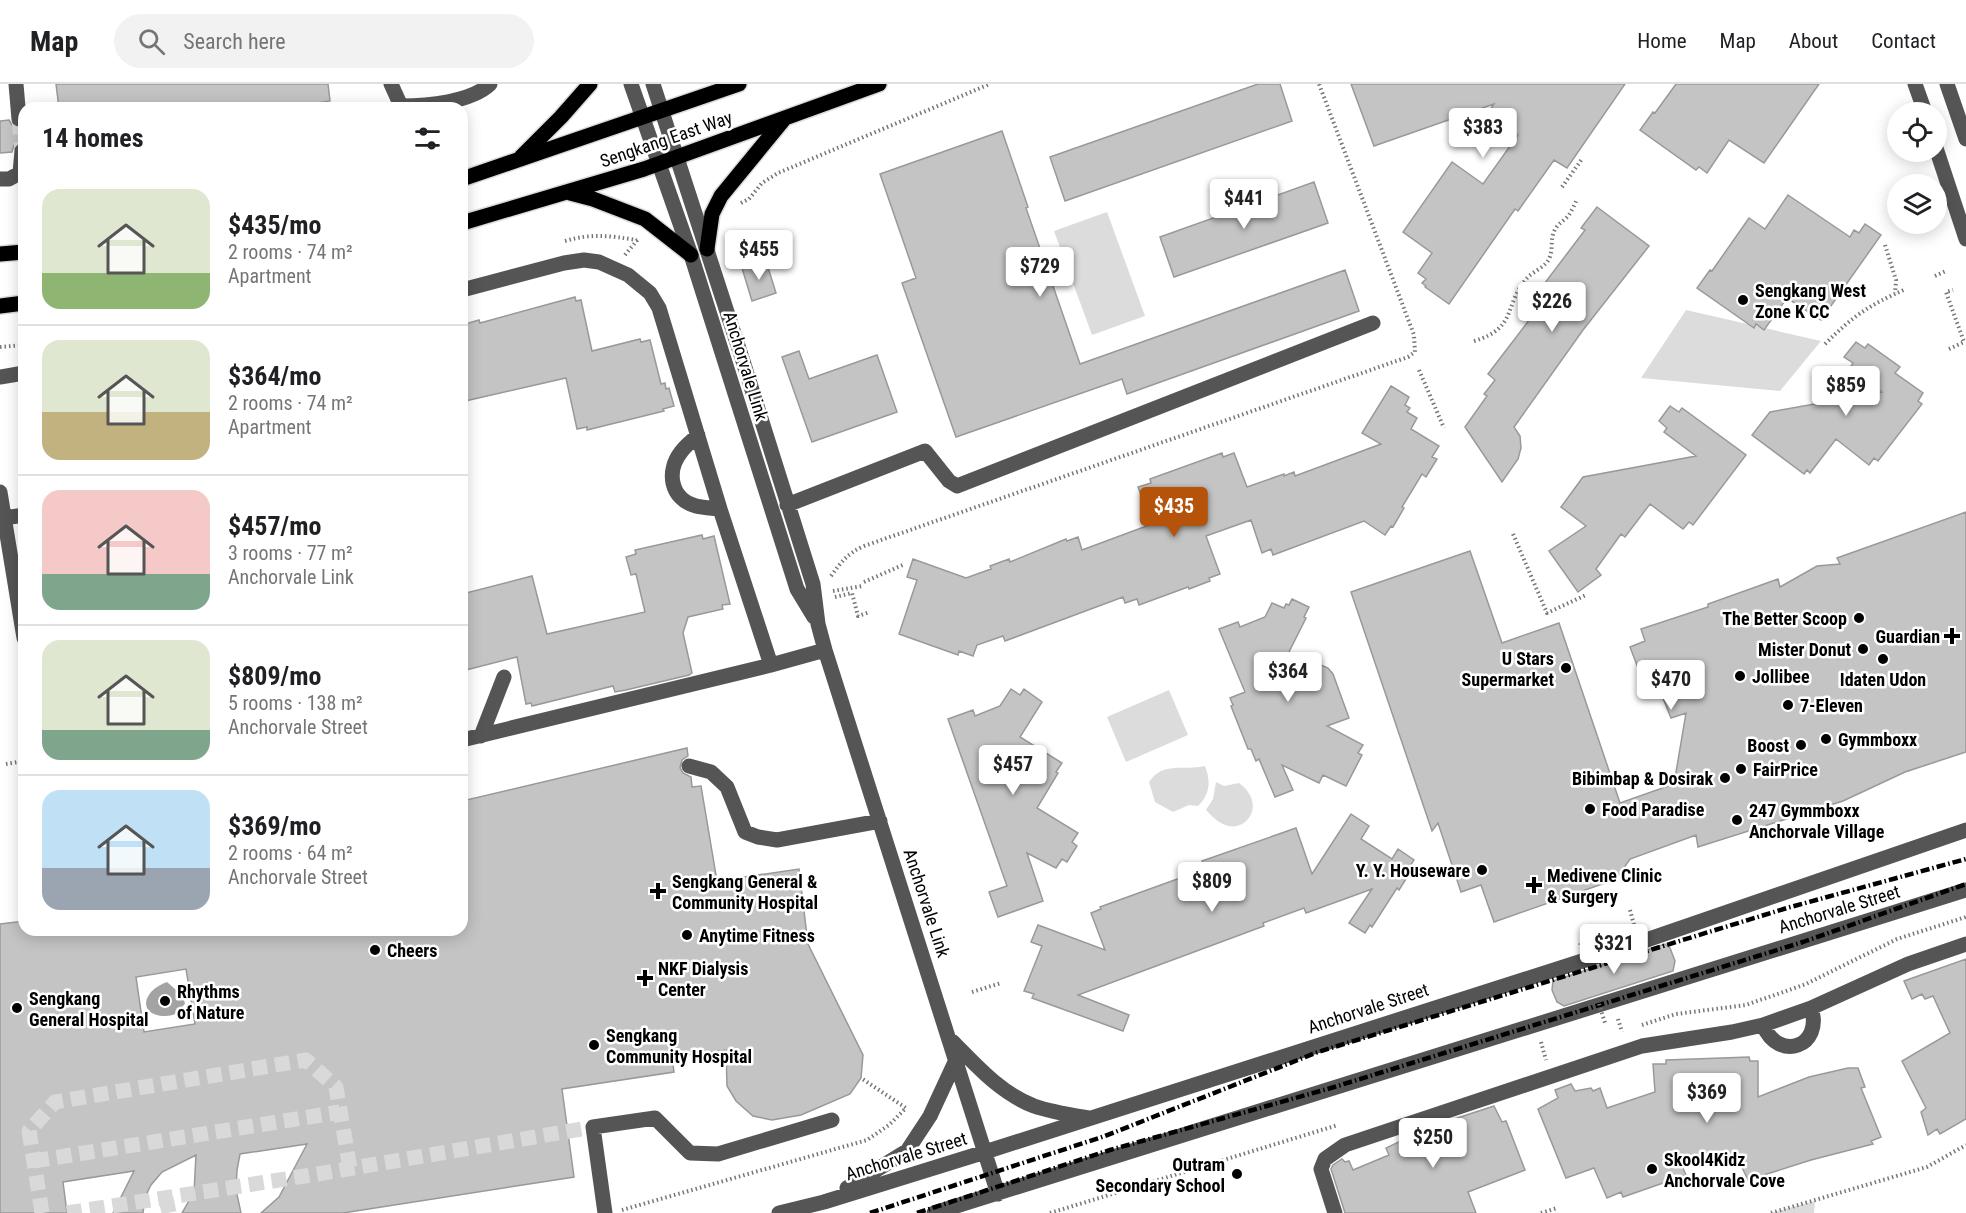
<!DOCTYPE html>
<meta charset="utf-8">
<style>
body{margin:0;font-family:"Roboto Condensed",sans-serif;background:#f2f2f2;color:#202124;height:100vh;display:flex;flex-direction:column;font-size:22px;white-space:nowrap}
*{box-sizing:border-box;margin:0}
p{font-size:20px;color:#757577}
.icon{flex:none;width:33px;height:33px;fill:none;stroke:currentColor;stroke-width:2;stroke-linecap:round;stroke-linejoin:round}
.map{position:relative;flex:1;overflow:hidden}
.panel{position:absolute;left:18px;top:18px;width:450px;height:834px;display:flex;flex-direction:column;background:#fff;border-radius:18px;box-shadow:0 3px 15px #0003}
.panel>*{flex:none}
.controls{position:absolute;left:1887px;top:18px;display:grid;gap:12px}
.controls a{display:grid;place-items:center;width:60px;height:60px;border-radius:50%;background:#fff;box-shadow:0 3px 15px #0003;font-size:30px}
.price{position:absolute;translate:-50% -51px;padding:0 14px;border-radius:6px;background:#fff;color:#222;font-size:20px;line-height:39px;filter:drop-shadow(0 2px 3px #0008)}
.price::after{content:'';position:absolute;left:50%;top:36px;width:18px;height:14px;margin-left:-9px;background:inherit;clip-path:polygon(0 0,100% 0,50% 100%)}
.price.active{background:#b45309;color:#fff}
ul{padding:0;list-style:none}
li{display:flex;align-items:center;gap:18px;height:150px;padding:0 24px}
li+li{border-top:2px solid #e0e0e0}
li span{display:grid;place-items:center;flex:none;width:168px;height:120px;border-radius:18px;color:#555}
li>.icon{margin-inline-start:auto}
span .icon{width:72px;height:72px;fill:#fffc;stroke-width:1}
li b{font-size:26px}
h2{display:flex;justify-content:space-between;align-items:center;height:72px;padding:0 24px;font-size:26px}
header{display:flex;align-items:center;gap:36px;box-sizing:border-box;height:84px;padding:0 30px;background:#fff;border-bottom:2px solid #e0e0e0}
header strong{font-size:28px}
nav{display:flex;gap:33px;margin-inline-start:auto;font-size:21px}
.search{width:420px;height:54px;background:#f2f2f2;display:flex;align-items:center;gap:15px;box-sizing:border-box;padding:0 21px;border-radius:33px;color:#757577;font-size:22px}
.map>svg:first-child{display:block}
.green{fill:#dcdcdc}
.water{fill:#a3a3a3}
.building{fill:#c4c4c4;stroke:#999;stroke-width:1.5;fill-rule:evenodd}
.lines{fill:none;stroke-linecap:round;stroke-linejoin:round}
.minor-tunnel{stroke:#d9d9d9;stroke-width:15;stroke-dasharray:15 8;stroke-linecap:butt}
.major-casing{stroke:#dbdbdb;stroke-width:18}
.path{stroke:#777;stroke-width:4;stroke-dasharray:1.5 3;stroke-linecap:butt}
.minor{stroke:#555;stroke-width:15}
.major{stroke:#000;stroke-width:15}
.rail{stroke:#000;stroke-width:4.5;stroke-dasharray:9 3 1.5 3;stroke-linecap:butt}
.path-bridge{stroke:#777;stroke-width:4;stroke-dasharray:1.5 3;stroke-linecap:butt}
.poi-dot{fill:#000;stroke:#fff;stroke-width:2}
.labels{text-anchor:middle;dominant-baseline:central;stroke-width:5;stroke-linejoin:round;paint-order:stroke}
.street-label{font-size:18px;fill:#000;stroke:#fff}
.poi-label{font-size:18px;font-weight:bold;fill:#000;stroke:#fff;text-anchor:start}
</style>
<header>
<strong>Map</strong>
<div class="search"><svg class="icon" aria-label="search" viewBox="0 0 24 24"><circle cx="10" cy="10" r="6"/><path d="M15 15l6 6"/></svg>Search here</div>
<nav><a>Home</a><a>Map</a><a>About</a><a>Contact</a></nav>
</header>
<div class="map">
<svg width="1966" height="1129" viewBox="0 0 1966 1129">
<rect width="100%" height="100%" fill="#fff"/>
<path class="green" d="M1107 128 1145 232 1092 251 1054 147Z
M1686 226 1821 257 1780 307 1641 294Z
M1169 606 1188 651 1126 678 1107 633Z
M1205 682C1211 698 1210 710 1198 722L1189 721 1173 728 1155 718 1149 698C1163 677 1184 687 1205 682Z
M1216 698 1224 702 1239 699C1269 721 1244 753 1221 739 1215 736 1210 730 1206 726L1213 715Z
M1815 1117 1814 1129H1771Z"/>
<path class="water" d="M167 898 183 912 185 920C184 920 179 928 179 928 165 938 134 929 151 908 156 903 161 900 167 898Z"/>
<path class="building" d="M56 0H328L330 17 288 24H59Z
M1258 0H1280L1292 37 1065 117 1050 73Z
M1351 0H1625L1567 84 1554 76 1518 127 1515 125 1449 220 1425 203 1426 202 1422 199 1426 195 1418 189 1432 169 1403 148 1452 78 1483 100 1518 51 1487 30 1494 20 1374 62Z
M1676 0H1819L1764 79 1729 56 1707 89 1699 83 1696 86 1640 46 1653 28 1655 29Z
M9 36 14 44 24 43V58L14 61 12 68 0 69V37Z
M1002 47 1028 123 1026 124 1080 280 1345 186 1359 227 1127 310 1122 295 956 353 902 199 916 194 880 90Z
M1314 98 1328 139 1174 193 1160 153Z
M1788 111 1850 153 1854 146 1859 149 1865 140 1881 151 1821 236 1787 214 1764 246 1756 240 1754 244 1697 204 1710 186 1712 187 1749 134 1765 145Z
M1597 123 1649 162 1583 246 1514 343 1520 352 1521 364 1518 375 1502 398 1465 343 1487 312 1484 310 1495 296 1488 290 1546 214 1538 208 1585 146 1581 144Z
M766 177 776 209 752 217 742 184Z
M575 213 576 217 581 216 592 267 640 255 641 258 650 256 661 300 665 299 666 305 669 304 674 322 663 325 664 327 587 346V343L577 345 566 294 465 317 462 307V241L479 236 480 239Z
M1856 258 1865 264 1868 260 1900 283 1895 289 1923 309 1918 317 1922 320 1878 377 1874 374 1869 381 1836 355 1810 389 1807 386 1804 390 1752 351 1770 328 1882 308 1850 284 1853 279 1844 273Z
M799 267 809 295 877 271 897 328 812 358 782 273Z
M1391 302 1409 313 1405 321 1410 324 1407 328 1417 334 1411 345 1439 362 1432 373 1437 375 1426 393 1422 390 1402 423 1404 424 1393 443 1391 442 1385 451 1364 437 1273 471 1271 465 1262 469 1251 436 1206 452 1220 490 1209 494 1210 497 1189 505 1188 503 1139 521 1137 515 1125 519 1123 513 1005 557 1003 552 977 561 973 572 959 567 958 571 899 550 917 496 907 493 913 475 966 494 991 485 990 482 1009 475 1010 478 1066 455 1067 457 1078 453 1082 466 1152 440 1138 403 1151 399 1150 395 1222 369 1223 373 1234 369 1247 403 1284 390V392L1294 388 1295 392 1381 360 1362 349Z
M1670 322 1679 328 1682 324 1746 371 1693 441 1689 438 1683 445 1650 420 1625 453 1621 450 1596 485 1601 491 1578 508 1549 467 1586 442 1561 423 1583 393 1696 372 1664 348 1667 344 1659 337Z
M1966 428V668L1905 688 1843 717 1698 763 1696 751 1630 775 1619 791 1605 799 1494 838 1481 801 1461 808 1438 739 1432 747 1351 508 1470 467 1502 559 1559 539 1620 719 1674 700 1686 629 1671 634 1663 614 1647 608 1630 563 1645 557 1641 545 1708 523V520L1778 495 1780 503 1817 482 1840 480 1837 474Z
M702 451 703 455 714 452 730 520 722 521 723 525 688 533 683 549 692 589 689 591 626 606 615 608 613 602 532 622 531 619 526 620 517 573 462 587V510L532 492 547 550 645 528 636 490 631 491 626 473 636 470 635 466Z
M1292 515 1309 523 1304 533 1306 534 1286 574 1321 581 1328 584 1333 590 1349 634 1327 642 1363 661 1358 669 1362 671 1346 702 1323 691 1319 699 1282 681 1293 706 1275 713 1259 675 1256 677 1251 665H1248L1231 622 1233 621 1230 614 1245 608 1219 545 1238 538 1240 543 1265 533 1272 519 1284 524 1286 520 1289 521Z
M1011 605 1020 611 1024 605 1042 618 1020 653 1062 679 1056 688 1058 689 1037 724 1078 749 1072 758 1077 762 1067 778 1062 775 1056 784 1027 769 1043 817 998 833 989 808 1007 802 948 635 973 626 975 632 1000 622Z
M687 664 688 672 682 676 680 684 683 689 691 693 692 703 701 702 717 797 799 785 808 860 863 971 861 994 850 1010 801 1031 772 1036 753 1032 736 1017 727 1002 726 966 672 973 674 988 562 1005 574 1093 343 1129H261L279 1113 307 1060 240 1070 237 1086 236 1106 241 1129H182L194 1108 196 1071 162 1088 151 1101 145 1113 143 1129H113L134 1087 63 1098 67 1129H0V840L24 837V846H462V717ZM186 885 195 940 144 948 136 893Z
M1351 730 1369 742 1361 755 1392 775 1398 765 1414 776 1408 785 1411 787 1399 806 1397 804 1372 843 1370 841 1365 849 1349 839 1372 805 1306 829 1304 824 1263 839 1264 842 1078 911 1129 931 1123 947 1032 914 1034 910 1024 907 1042 862 1031 858 1038 841 1105 866 1091 829 1101 825 1100 823 1205 785 1202 777 1296 744 1312 790Z
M1665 860 1670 864 1675 877 1673 887 1564 922 1557 918 1552 906 1553 897Z
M1966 875V1035L1940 1050 1937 1045 1928 1051 1921 1028 1926 1024 1902 977 1950 949 1933 912 1925 915 1922 910 1912 915 1904 897Z
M1749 973 1750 977H1758V1013L1809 993 1848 984H1858L1865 1003 1861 1004 1881 1053 1871 1057 1873 1060 1811 1076 1748 1096 1738 1075 1732 1077 1730 1071 1682 1082 1686 1091 1623 1113 1621 1108 1607 1114 1594 1084 1566 1094 1538 1025 1558 1014 1555 1006 1571 1000 1575 1007 1591 1004 1593 1007 1600 1004 1607 1024 1655 1008 1653 980H1666V976Z
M1494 1022 1502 1038 1506 1037 1525 1086 1468 1108 1476 1129H1345L1331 1085 1333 1081 1342 1075 1345 1078 1349 1077 1353 1086 1389 1071 1386 1064 1430 1043Z"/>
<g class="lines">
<path class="minor-tunnel" d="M19 35 22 67
M34 1077 340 1028
M166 1114 169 1129
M42 1129 29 1047 55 1018 306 976 336 1003 350 1084
M67 1129 318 1090 593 1043"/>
<g class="major-casing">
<path id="major" d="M521 73 561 33 590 0
M462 95 739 0
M570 109 593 115 645 135 691 171
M462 139 644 85 879 0
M707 165 712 130 721 112 785 34
M0 170 24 168
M0 222 24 219"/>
</g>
<path class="path" d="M1562 103 1582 75
M741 119 749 115 762 99 778 89 990 0
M22 136 23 150
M565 157C592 149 610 152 637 156
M1885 161 1896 196 1895 209
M625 171 639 154
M1935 192 1946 187
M1474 257C1519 244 1503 219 1528 193 1534 187 1545 183 1549 175 1554 165 1549 154 1556 144 1559 139 1565 136 1569 131 1572 126 1575 120 1577 115
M1825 260C1853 232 1869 221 1906 205
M0 263 24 261
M1949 265 1964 258 1946 208 1953 206
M1419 286 1444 344
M1513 450 1547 529 1586 511
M831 492C841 478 848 469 864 462L1408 273 1415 268 1414 251 1319 0
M864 498 905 480
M833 507 863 502
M835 513 852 509 858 532 870 528
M6 680 24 677
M1630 826 1634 841H1633
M972 908 1001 899
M1618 935 1622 948
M1642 941 1676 930 1746 921 1806 900 1897 855 1966 833
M1541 958 1546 976
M622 1126 867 1056 889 1041 906 1024 861 994
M1050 1129 1338 1041
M1541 1129 1557 1124
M1771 1129 1927 1083 1966 1061"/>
<path class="minor" d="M16 0 19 35
M391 0 401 22C427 22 471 18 490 0
M631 0 691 171 797 505 814 533
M653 0 742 274 813 500 818 540 825 566 998 1110
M1915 0 1925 28
M1947 0 1966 55
M1936 64 1966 155
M0 95H9L20 89 22 67
M462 206 564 179 584 176 599 178 628 191 650 209 659 224 720 425 771 581
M0 293 24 289
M698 351C692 357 685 362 681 368 666 387 670 415 696 422 704 424 712 424 720 425
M0 408 24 554
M787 421 925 367 949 397 957 402 1373 239
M4 434 24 431
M481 652 504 593
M462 656 771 581 825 566
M689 682 711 688 727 703 745 748 758 753 777 756 880 737
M1763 941C1779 979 1824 962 1811 924
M952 957C976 981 1000 1009 1034 1022 1051 1028 1071 1031 1089 1034
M847 1104 907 1067 930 1032 956 976
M605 1129 593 1043 655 1034 690 1069 718 1070 832 1036
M779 1129 824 1118 985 1068 1629 862 1966 746
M934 1129 1966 806
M1335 1129 1321 1085 1325 1075 1345 1061 1642 962 1732 948 1763 941 1811 924 1908 880 1966 860"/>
<use href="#major" class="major"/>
<path class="rail" d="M870 1129 1105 1052 1318 968 1787 824 1966 775
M917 1129 1110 1066 1331 1004 1803 858 1966 800"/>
<path class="path-bridge" d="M1580 859 1586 877
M1599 920 1605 939"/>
</g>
<g class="poi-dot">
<circle cx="1743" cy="216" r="6"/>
<circle cx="1859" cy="534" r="6"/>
<path d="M1949 543h6v6h6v6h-6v6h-6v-6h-6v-6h6z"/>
<circle cx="1863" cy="565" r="6"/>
<circle cx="1883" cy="575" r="6"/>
<circle cx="1566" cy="584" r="6"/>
<circle cx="1740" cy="592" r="6"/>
<circle cx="1788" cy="621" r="6"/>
<circle cx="1826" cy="655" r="6"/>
<circle cx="1801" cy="661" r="6"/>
<circle cx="1741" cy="685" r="6"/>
<circle cx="1725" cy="694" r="6"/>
<circle cx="1590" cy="725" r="6"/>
<circle cx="1737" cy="736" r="6"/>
<circle cx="1482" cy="786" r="6"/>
<path d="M1531 792h6v6h6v6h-6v6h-6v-6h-6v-6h6z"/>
<path d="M655 798h6v6h6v6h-6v6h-6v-6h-6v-6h6z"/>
<circle cx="687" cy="851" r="6"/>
<circle cx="375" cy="866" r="6"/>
<path d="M642 885h6v6h6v6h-6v6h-6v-6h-6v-6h6z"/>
<circle cx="165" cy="917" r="6"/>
<circle cx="17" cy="924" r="6"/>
<circle cx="594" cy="961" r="6"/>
<circle cx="1652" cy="1085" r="6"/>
<circle cx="1237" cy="1090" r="6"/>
</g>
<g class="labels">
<g class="street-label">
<text transform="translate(666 55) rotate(-19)">Sengkang East Way</text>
<text transform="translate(746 282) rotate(73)">Anchorvale Link</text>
<text transform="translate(927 819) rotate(72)">Anchorvale Link</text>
<text transform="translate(1839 825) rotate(-17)">Anchorvale Street</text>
<text transform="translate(1368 924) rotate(-18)">Anchorvale Street</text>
<text transform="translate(906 1072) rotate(-17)">Anchorvale Street</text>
</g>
<g class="poi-label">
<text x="1755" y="206">Sengkang West<tspan x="1755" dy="21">Zone K CC</tspan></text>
<text x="1847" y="534" text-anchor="end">The Better Scoop</text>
<text x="1940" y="552" text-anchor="end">Guardian</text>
<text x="1851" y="565" text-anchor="end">Mister Donut</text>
<text x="1554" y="574" text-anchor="end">U Stars<tspan x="1554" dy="21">Supermarket</tspan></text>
<text x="1752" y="592">Jollibee</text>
<text x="1883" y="595" text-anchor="middle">Idaten Udon</text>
<text x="1800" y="621">7-Eleven</text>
<text x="1838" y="655">Gymmboxx</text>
<text x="1789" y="661" text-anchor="end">Boost</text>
<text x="1753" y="685">FairPrice</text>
<text x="1713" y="694" text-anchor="end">Bibimbap &amp; Dosirak</text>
<text x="1602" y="725">Food Paradise</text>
<text x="1749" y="726">247 Gymmboxx<tspan x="1749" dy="21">Anchorvale Village</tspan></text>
<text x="1470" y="786" text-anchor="end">Y. Y. Houseware</text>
<text x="1547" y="791">Medivene Clinic<tspan x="1547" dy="21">&amp; Surgery</tspan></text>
<text x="672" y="797">Sengkang General &amp;<tspan x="672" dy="21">Community Hospital</tspan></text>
<text x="699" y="851">Anytime Fitness</text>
<text x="387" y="866">Cheers</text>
<text x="658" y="884">NKF Dialysis<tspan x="658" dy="21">Center</tspan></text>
<text x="177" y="907">Rhythms<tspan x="177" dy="21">of Nature</tspan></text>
<text x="29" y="914">Sengkang<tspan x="29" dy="21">General Hospital</tspan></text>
<text x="606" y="951">Sengkang<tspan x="606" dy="21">Community Hospital</tspan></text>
<text x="1664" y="1075">Skool4Kidz<tspan x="1664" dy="21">Anchorvale Cove</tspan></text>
<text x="1225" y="1080" text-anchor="end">Outram<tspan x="1225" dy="21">Secondary School</tspan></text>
</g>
</g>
</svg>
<div class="controls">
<a><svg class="icon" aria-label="locate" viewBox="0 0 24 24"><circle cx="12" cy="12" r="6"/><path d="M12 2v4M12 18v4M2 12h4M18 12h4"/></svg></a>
<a><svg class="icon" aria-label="layers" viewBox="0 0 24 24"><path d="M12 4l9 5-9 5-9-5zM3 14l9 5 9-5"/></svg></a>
</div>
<b class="price" style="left:1483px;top:75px">$383</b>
<b class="price" style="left:1244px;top:146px">$441</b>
<b class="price" style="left:759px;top:197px">$455</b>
<b class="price" style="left:1040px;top:214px">$729</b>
<b class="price" style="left:1552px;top:249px">$226</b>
<b class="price" style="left:1846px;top:333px">$859</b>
<b class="price active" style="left:1174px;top:454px">$435</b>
<b class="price" style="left:1288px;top:619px">$364</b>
<b class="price" style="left:1671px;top:627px">$470</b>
<b class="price" style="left:1013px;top:712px">$457</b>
<b class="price" style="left:1212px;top:829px">$809</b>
<b class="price" style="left:1614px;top:891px">$321</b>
<b class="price" style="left:1707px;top:1040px">$369</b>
<b class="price" style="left:1433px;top:1085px">$250</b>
<section class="panel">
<h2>14 homes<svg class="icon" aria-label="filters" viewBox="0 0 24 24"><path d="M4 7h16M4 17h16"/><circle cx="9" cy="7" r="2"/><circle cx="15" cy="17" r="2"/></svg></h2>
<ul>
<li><span style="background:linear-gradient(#dfe7d0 70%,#8fb573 0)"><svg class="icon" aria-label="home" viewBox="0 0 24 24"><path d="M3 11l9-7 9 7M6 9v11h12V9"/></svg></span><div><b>$435/mo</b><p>2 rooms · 74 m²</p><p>Apartment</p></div></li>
<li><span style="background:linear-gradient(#dfe7d0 60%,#c2b280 0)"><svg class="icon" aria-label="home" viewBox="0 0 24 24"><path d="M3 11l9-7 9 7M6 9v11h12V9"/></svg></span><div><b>$364/mo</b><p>2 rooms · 74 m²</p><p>Apartment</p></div></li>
<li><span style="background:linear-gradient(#f6c9c9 70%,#7fa58c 0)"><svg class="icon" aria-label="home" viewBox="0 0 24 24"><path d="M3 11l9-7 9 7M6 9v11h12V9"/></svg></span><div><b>$457/mo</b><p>3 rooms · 77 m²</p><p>Anchorvale Link</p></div></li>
<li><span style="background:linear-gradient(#dfe7d0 75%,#7fa58c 0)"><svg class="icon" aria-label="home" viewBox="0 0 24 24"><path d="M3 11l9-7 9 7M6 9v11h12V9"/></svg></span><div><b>$809/mo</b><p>5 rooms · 138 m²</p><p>Anchorvale Street</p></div></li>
<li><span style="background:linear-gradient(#bfe0f5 65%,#9aa5b1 0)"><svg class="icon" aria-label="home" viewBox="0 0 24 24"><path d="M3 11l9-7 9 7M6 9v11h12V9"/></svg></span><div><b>$369/mo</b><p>2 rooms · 64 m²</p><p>Anchorvale Street</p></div></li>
</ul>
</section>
</div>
